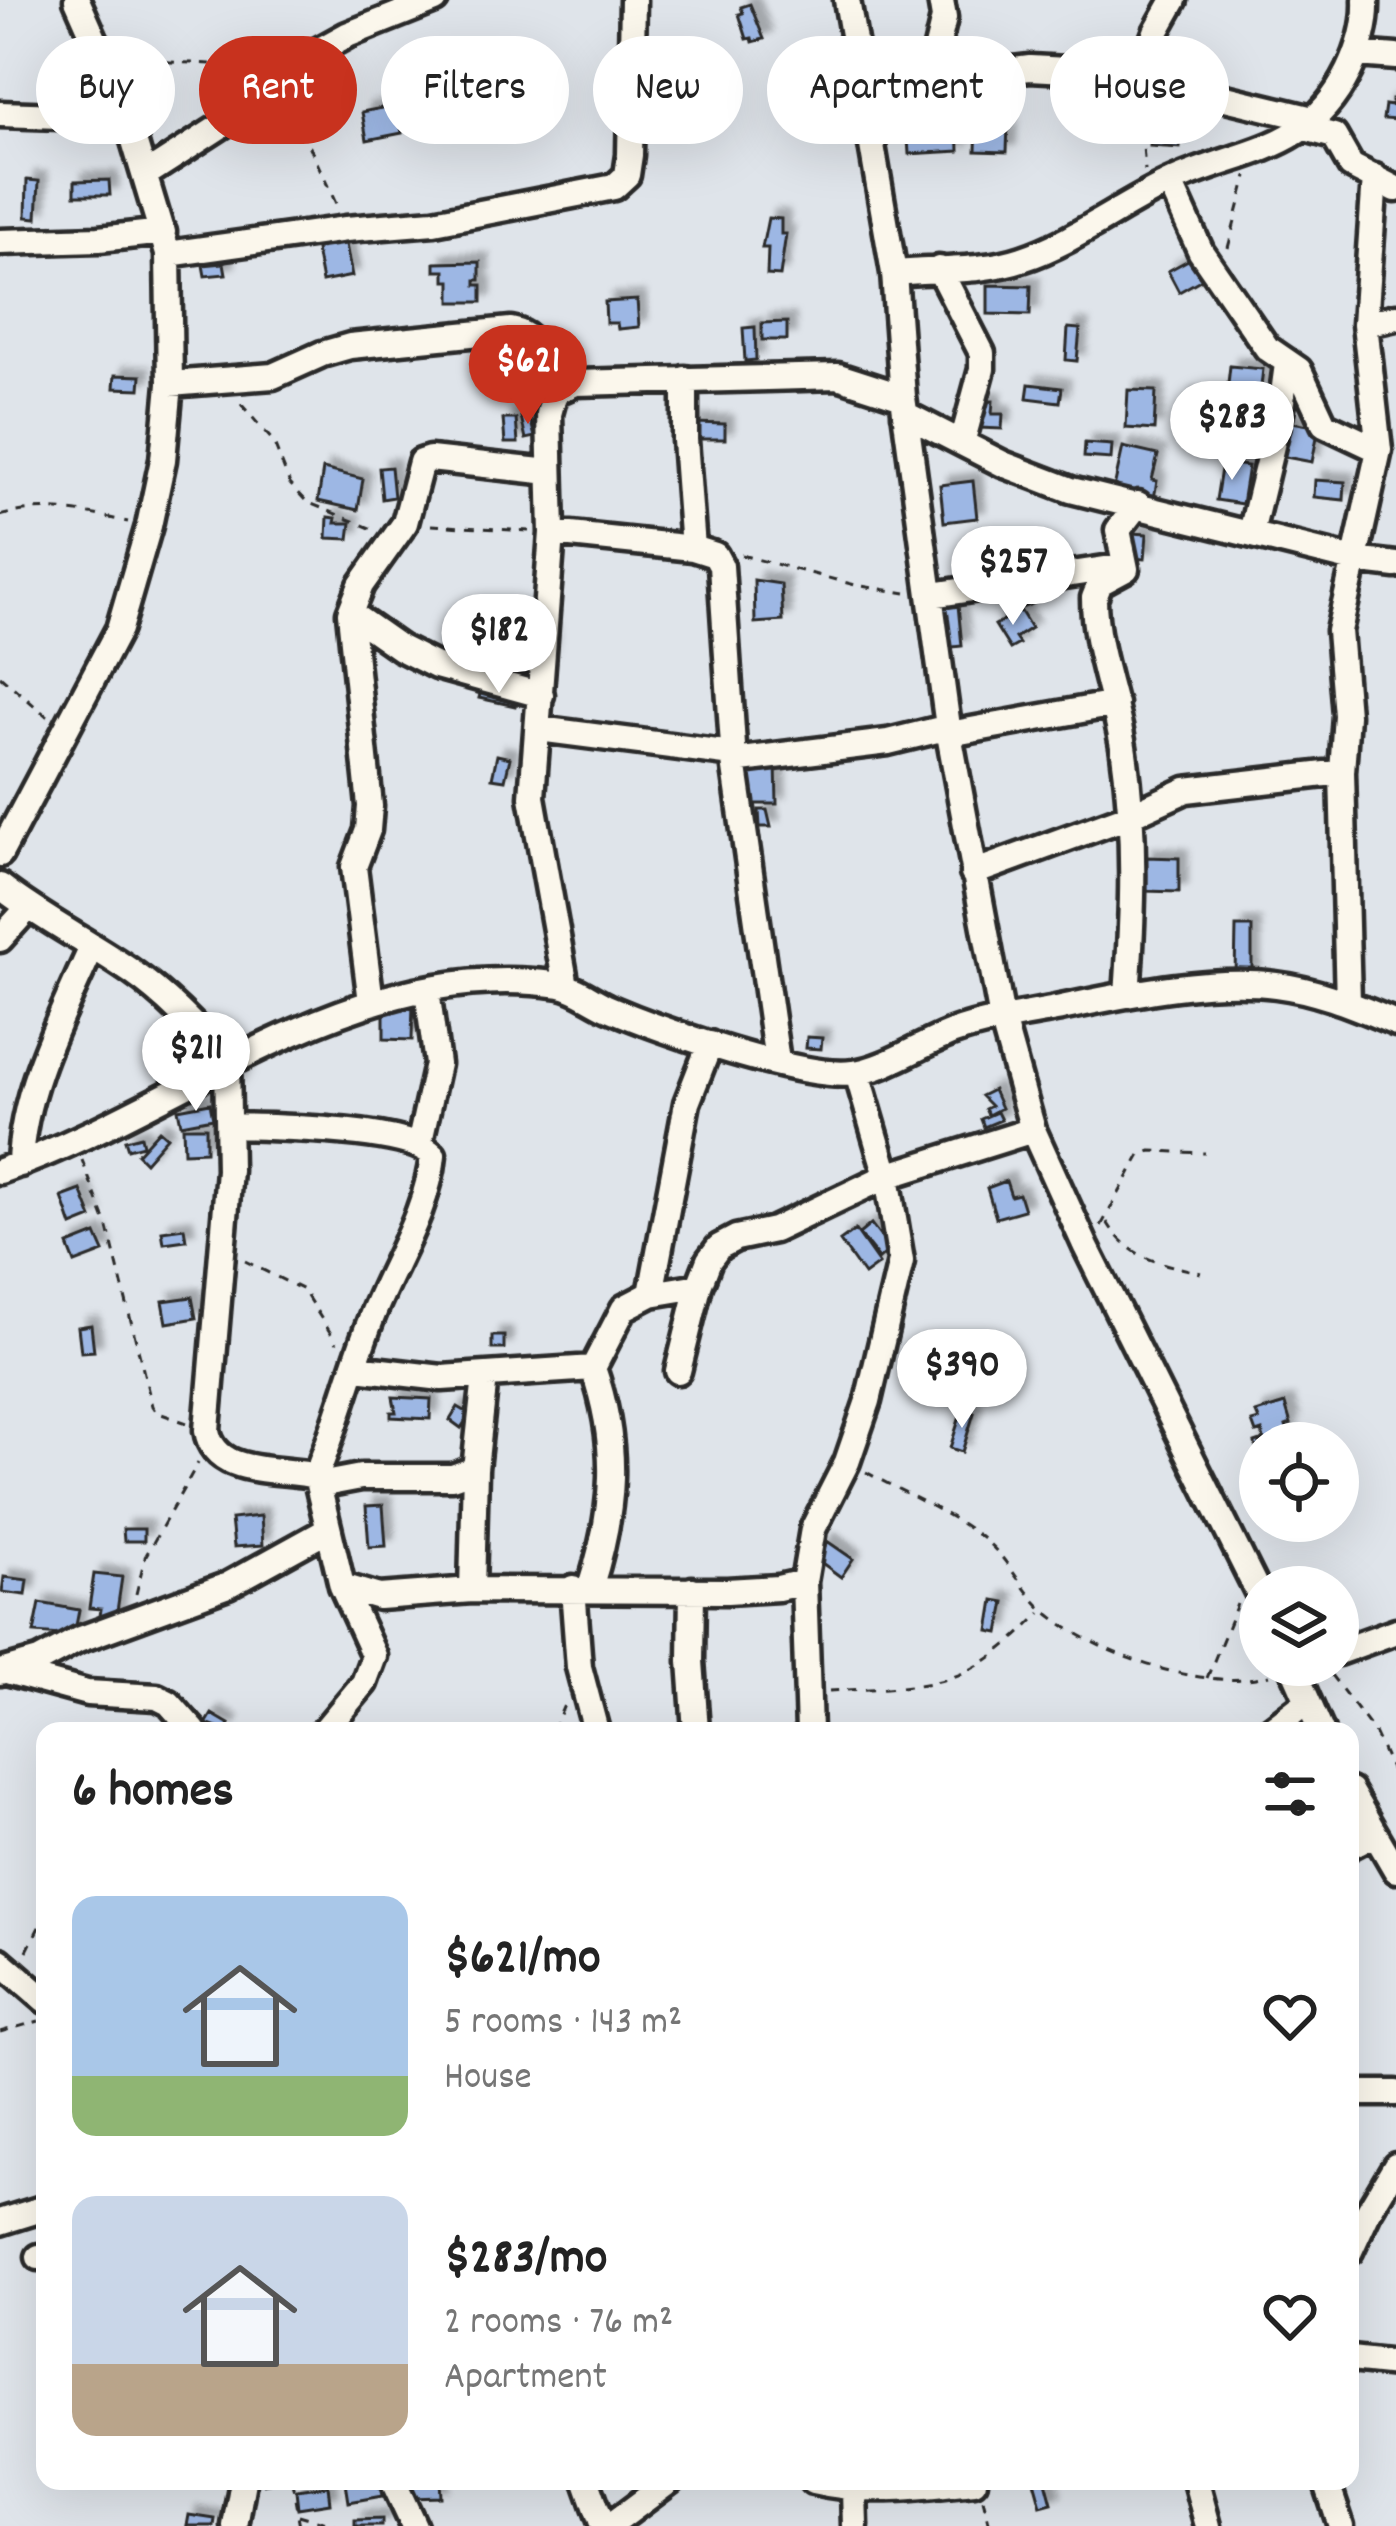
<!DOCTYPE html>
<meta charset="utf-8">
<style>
body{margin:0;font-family:Dekko,sans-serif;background:#f2f2f2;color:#222;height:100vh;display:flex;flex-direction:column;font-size:45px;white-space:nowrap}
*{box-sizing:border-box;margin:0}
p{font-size:39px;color:#767676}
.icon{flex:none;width:66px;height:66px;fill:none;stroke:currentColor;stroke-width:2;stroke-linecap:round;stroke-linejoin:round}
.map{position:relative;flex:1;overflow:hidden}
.panel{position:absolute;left:36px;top:1722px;width:1323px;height:768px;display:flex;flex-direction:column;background:#fff;border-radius:24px;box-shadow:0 12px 48px #0002}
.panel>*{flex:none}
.hud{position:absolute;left:36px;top:36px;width:1326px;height:108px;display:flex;gap:24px}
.controls{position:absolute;left:1239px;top:1422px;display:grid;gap:24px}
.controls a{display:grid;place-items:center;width:120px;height:120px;border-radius:50%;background:#fff;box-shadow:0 12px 48px #0002;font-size:60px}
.price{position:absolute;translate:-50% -102px;padding:0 27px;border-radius:42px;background:#fff;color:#222;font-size:39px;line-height:78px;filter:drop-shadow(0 3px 6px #0008)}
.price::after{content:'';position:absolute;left:50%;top:72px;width:36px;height:27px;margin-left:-18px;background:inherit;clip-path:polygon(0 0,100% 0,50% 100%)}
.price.on{background:#c8321e;color:#fff}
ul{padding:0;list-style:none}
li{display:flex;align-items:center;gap:36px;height:300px;padding:0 36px}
li span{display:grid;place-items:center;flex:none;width:336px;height:240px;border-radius:24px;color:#555}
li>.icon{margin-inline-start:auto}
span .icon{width:144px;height:144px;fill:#fffc;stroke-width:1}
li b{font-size:51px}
h2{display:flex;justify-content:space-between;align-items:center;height:144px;padding:0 36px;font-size:51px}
.pill{padding:0 42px;border-radius:54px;background:#fff;box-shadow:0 12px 48px #0002;font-size:42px;line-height:108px}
.pill.on{background:#c8321e;color:#fff}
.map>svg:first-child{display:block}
.building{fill:#9db7e4;stroke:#2b2b2b;stroke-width:3;filter:url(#shadow)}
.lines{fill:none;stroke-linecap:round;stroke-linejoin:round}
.minor-casing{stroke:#2b2b2b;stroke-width:33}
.path{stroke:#2b2b2b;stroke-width:3;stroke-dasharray:9 9;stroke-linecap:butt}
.minor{stroke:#fbf7ec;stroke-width:24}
</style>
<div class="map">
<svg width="1396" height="2526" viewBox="0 0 1396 2526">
<defs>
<filter id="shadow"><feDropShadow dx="8" dy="-8" stdDeviation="3" flood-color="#0004"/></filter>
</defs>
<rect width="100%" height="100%" fill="#dfe4ea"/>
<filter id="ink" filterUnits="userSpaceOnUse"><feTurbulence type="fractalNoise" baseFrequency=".00833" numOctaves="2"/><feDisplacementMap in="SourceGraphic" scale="24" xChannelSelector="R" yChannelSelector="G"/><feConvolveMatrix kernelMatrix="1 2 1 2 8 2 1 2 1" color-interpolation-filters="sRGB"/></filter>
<g filter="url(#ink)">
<path class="building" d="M750 4 764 39 753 42 752 38 747 39 739 14 743 13 741 7Z
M1392 100H1396V120L1383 119 1385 105 1392 106Z
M397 105 402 133 367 140 362 112Z
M1152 107 1182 109 1180 148 1150 146Z
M958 121 959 151 909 154 907 124Z
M977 122 1008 123 1007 152 976 151Z
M27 180 39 181 37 218 26 217Z
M109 180 110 195H75V181Z
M768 218 781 219V234H786L780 276 767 275 768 248H762Z
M345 239 352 276 322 282 315 245Z
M1190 259 1202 279 1179 292 1168 271Z
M480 262V280H476V285H482V302H451V281H445V271H435V263Z
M224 263 226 274 205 276 203 265Z
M988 285 1031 286 1030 315 988 314Z
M637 300 639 327 618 329 617 323H606L605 302Z
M787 322V340H762V323Z
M755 327 756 360 745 361 743 328Z
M1068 328 1080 329 1077 361 1066 360Z
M490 364 509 365V379L490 378Z
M1230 366 1263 369 1260 395 1227 392Z
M115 375 141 376 140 389 114 388Z
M1029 384 1062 388 1060 402 1027 398Z
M1128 390 1156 391 1154 430 1126 428Z
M1185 397 1206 401 1202 419 1182 416Z
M982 401H993L992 414H1003L1002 429 979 428Z
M529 414 535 437 526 439 521 417Z
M503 419H516L518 443H505Z
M1287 421 1319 427 1312 462 1280 456Z
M694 423 725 424V439H694Z
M1085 443 1112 445 1111 459 1084 457Z
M1123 447 1158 455 1152 480 1157 481 1154 499 1113 492Z
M1222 463 1248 466 1242 504 1216 500Z
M391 467 394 497 382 499 379 468Z
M323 469 363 479 358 510 318 501Z
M1315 480 1345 482 1344 500 1314 497Z
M973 481 977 518 944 522 940 485Z
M328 517 336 518 335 523H351L349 539 327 538Z
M1132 533 1147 534 1145 559 1130 558Z
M754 580 781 584 783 621 755 623Z
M1033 591 1037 602 1013 611 1009 599Z
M958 605 962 646 943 648 939 607Z
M1020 610 1031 628 1015 638 1019 644 1010 649 995 625Z
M482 686 518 693 515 706 479 698Z
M497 755 510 758 505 780 492 778Z
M750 763H776L777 804H751Z
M759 810H767L771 827H760Z
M1145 857 1179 858V892L1144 891Z
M1236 927H1252V975H1235Z
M384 1000 413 1001 412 1040 384 1039Z
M807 1037 822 1038 821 1049 806 1048Z
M993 1090 1001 1108 988 1115 985 1109 991 1106 981 1096Z
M210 1103 213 1118 181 1124 178 1109Z
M997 1112 1001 1120 984 1127 981 1119Z
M183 1127H206V1151L184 1152Z
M159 1130 167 1137 145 1162 137 1154Z
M141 1136 143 1145 128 1149 125 1140Z
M1006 1181 1011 1196 1019 1194 1024 1210 996 1218 987 1188Z
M81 1190 92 1218 72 1226 62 1197Z
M871 1224 890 1249 879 1259 859 1234Z
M184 1228 186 1240 164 1243 162 1231Z
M855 1230 879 1264 864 1275 840 1241Z
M96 1234 104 1252 75 1263 68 1245Z
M192 1297 196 1318 167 1323 163 1301Z
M91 1325 94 1351 81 1352 78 1327Z
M492 1336H504V1349H492Z
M393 1397 431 1399 430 1419 391 1417V1412H396Z
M1285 1404 1291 1424 1286 1426 1291 1443H1260V1460L1255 1443 1264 1440 1262 1431 1256 1433 1252 1422 1259 1420 1256 1413Z
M458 1407 470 1414 461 1428 450 1420Z
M962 1410 974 1413 962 1452 950 1448Z
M383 1505 386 1546 369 1547 366 1506Z
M261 1516 263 1545 234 1547 231 1519Z
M123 1529H144V1541H124Z
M827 1541 853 1559 841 1577 815 1558Z
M94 1574 122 1577 116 1618 100 1616 101 1609 89 1608Z
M4 1577 28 1580 26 1595 2 1592Z
M994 1600 1005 1602 999 1633 989 1631Z
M40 1603 79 1610 74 1636 34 1633Z
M212 1714 229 1724 225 1731 206 1724Z
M379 2481 382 2496 349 2502 346 2483Z
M440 2481 441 2497 410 2498 409 2483Z
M529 2481H553L552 2488 528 2486Z
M1034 2481H1046L1052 2503 1041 2506Z
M328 2486 330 2503 298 2508 296 2490Z
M189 2515 215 2519 214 2526H187Z
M382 2519V2526H355V2520Z"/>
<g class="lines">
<g class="minor-casing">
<path id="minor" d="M847 0 894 273 903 397 949 734 1002 1019 1033 1130 1086 1247 1260 1596
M1358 54 1396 57
M930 77 944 18 941 0
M1139 77 1156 32 1174 0
M862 88 1030 68 1122 73 1317 120
M0 114 90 117 123 104
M1305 128 1334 136 1351 166 1396 189
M145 175 224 124 276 74 347 35 435 0
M1170 183 1201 252 1267 348 1299 370 1324 424 1379 450
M0 242 99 239 163 232
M168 254 346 229 434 222 614 187 627 175 630 155 633 0
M939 269 982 353V369L962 443
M894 273C935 269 984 272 1022 259 1074 242 1120 206 1169 183 1244 148 1308 154 1349 71 1360 48 1367 25 1366 0
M1365 324 1396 317
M685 379V440L693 548
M170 384 273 376 322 354 350 346 511 330C541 335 545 366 555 392
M905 414 1003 464 1071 490 1354 560 1396 565
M552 533 693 548 715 555 721 566 734 761 777 1061
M1251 533 1281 408 1287 364
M932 595 1118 567
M350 613 400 648 436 666 541 695
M539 729 733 754
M949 734 1115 704
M734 761 888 742 949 727
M0 854 119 629 149 526 163 460 170 384 168 254 123 104 77 0
M973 873 1131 815 1186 790 1342 772
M0 886C42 919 89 942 132 972 168 997 197 1029 227 1061L229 1170 207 1430C214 1477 279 1467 316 1476L342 1586 374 1656 364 1683 324 1731
M0 939 28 908
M566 986 532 797 552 533 549 414 555 392 576 383 838 376 903 397
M1127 995C1133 913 1136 835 1124 753 1117 702 1094 649 1094 598L1100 583 1126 569 1118 530 1138 504
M371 1002 354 867 368 830 370 806 350 613 361 585 405 523 421 462 430 459 550 472
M1348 1003 1342 772 1346 715 1339 631 1379 450 1365 324 1375 177
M230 1126C272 1127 406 1128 433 1155 428 1212 391 1266 371 1319 351 1371 337 1424 316 1476
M419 1146 437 1064 427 990
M20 1164C22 1089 62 1015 92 947
M0 1171C184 1108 352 954 560 985 577 988 593 1001 609 1008 658 1029 803 1080 853 1073 884 1070 923 1043 954 1032 985 1021 1019 1016 1051 1010 1120 996 1205 976 1276 985 1318 990 1357 1007 1396 1023
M651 1294 687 1103 710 1044
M356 1368 442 1378 593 1368 624 1308 651 1294 699 1286
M678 1371 699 1286 709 1260 719 1247 736 1238 774 1230 887 1176 1033 1130
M319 1485 361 1477H452L475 1469
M342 1586 379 1597 472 1590 727 1591 778 1588 804 1582
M573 1588 579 1667 596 1731
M590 1588C615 1510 620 1446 593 1368
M472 1590 475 1469 485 1377
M692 1590 691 1661 696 1731
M1338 1652 1396 1631
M1292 1665 1321 1731
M0 1672 39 1661 78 1640 228 1585 326 1531
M10 1672 87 1693 157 1697 169 1703 194 1731
M809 1731 804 1582 813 1529 847 1462 868 1401 901 1261 887 1176 857 1073
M1269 1731 1308 1701
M1350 1791 1396 1870
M1350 1846 1373 1834
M0 1961 45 2000
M1350 2093H1396
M0 2222 45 2208
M1350 2251 1368 2212 1396 2165
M39 2257H45
M1350 2359 1396 2364
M393 2481 414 2526
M587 2481 603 2526
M813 2481C868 2494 918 2487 974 2481
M1196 2481 1208 2526
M1326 2481 1341 2526
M854 2490 855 2526
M235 2526 243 2481
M610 2526 670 2481"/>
</g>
<path class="path" d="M130 60 252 66
M287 97 338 208
M1134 97 1141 121 1145 171
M1228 248 1247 176
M241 404 273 441 290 484 307 502 375 530
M0 516C45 503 83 512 128 522
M431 525 529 531
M741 555 855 585 906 593
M0 676 49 718
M82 1160 108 1228 152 1406 156 1412 187 1423
M1107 1222C1131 1261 1159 1262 1201 1273
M1101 1226 1140 1155 1151 1151 1205 1153
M245 1261 303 1290 337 1343
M866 1472C907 1495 950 1512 986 1541 1009 1560 1022 1591 1045 1611 1094 1654 1205 1693 1269 1675
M136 1594 145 1557 198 1463
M1331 1675 1373 1730 1396 1780
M1207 1678 1237 1604
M829 1691C932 1685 965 1692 1041 1613
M553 1731 564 1705
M27 1951 45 1915
M0 2032 39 2021
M292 2481 300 2526
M263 2484 279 2481
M983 2499 990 2526
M299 2515 337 2526"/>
<use href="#minor" class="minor"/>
</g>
</g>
</svg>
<div class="controls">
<a><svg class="icon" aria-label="locate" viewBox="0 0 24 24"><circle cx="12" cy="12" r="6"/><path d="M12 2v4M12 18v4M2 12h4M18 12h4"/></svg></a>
<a><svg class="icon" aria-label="layers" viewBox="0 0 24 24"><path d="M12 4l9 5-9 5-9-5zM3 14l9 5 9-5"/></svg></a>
</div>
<b class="price on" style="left:528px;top:427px">$621</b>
<b class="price" style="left:1232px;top:483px">$283</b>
<b class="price" style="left:1013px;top:628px">$257</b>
<b class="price" style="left:499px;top:696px">$182</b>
<b class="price" style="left:196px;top:1114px">$211</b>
<b class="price" style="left:962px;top:1431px">$390</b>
<div class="hud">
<a class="pill">Buy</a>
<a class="pill on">Rent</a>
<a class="pill">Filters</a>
<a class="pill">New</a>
<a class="pill">Apartment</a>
<a class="pill">House</a>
</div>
<section class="panel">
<h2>6 homes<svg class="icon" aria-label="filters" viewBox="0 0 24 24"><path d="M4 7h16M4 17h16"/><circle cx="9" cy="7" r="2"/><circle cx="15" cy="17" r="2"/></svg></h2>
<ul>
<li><span style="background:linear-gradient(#a9c7e8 75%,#8fb573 0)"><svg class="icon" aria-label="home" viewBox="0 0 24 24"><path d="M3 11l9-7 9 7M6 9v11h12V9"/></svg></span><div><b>$621/mo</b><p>5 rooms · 143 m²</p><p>House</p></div><svg class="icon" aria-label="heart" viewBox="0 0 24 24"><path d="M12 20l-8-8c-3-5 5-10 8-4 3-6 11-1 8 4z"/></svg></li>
<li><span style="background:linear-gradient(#c9d6e8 70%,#b9a48a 0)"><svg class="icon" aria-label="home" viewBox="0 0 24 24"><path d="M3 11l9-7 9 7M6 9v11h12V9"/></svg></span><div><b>$283/mo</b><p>2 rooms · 76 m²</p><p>Apartment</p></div><svg class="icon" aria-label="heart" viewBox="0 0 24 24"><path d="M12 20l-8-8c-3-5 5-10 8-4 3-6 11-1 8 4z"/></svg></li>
</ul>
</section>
</div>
